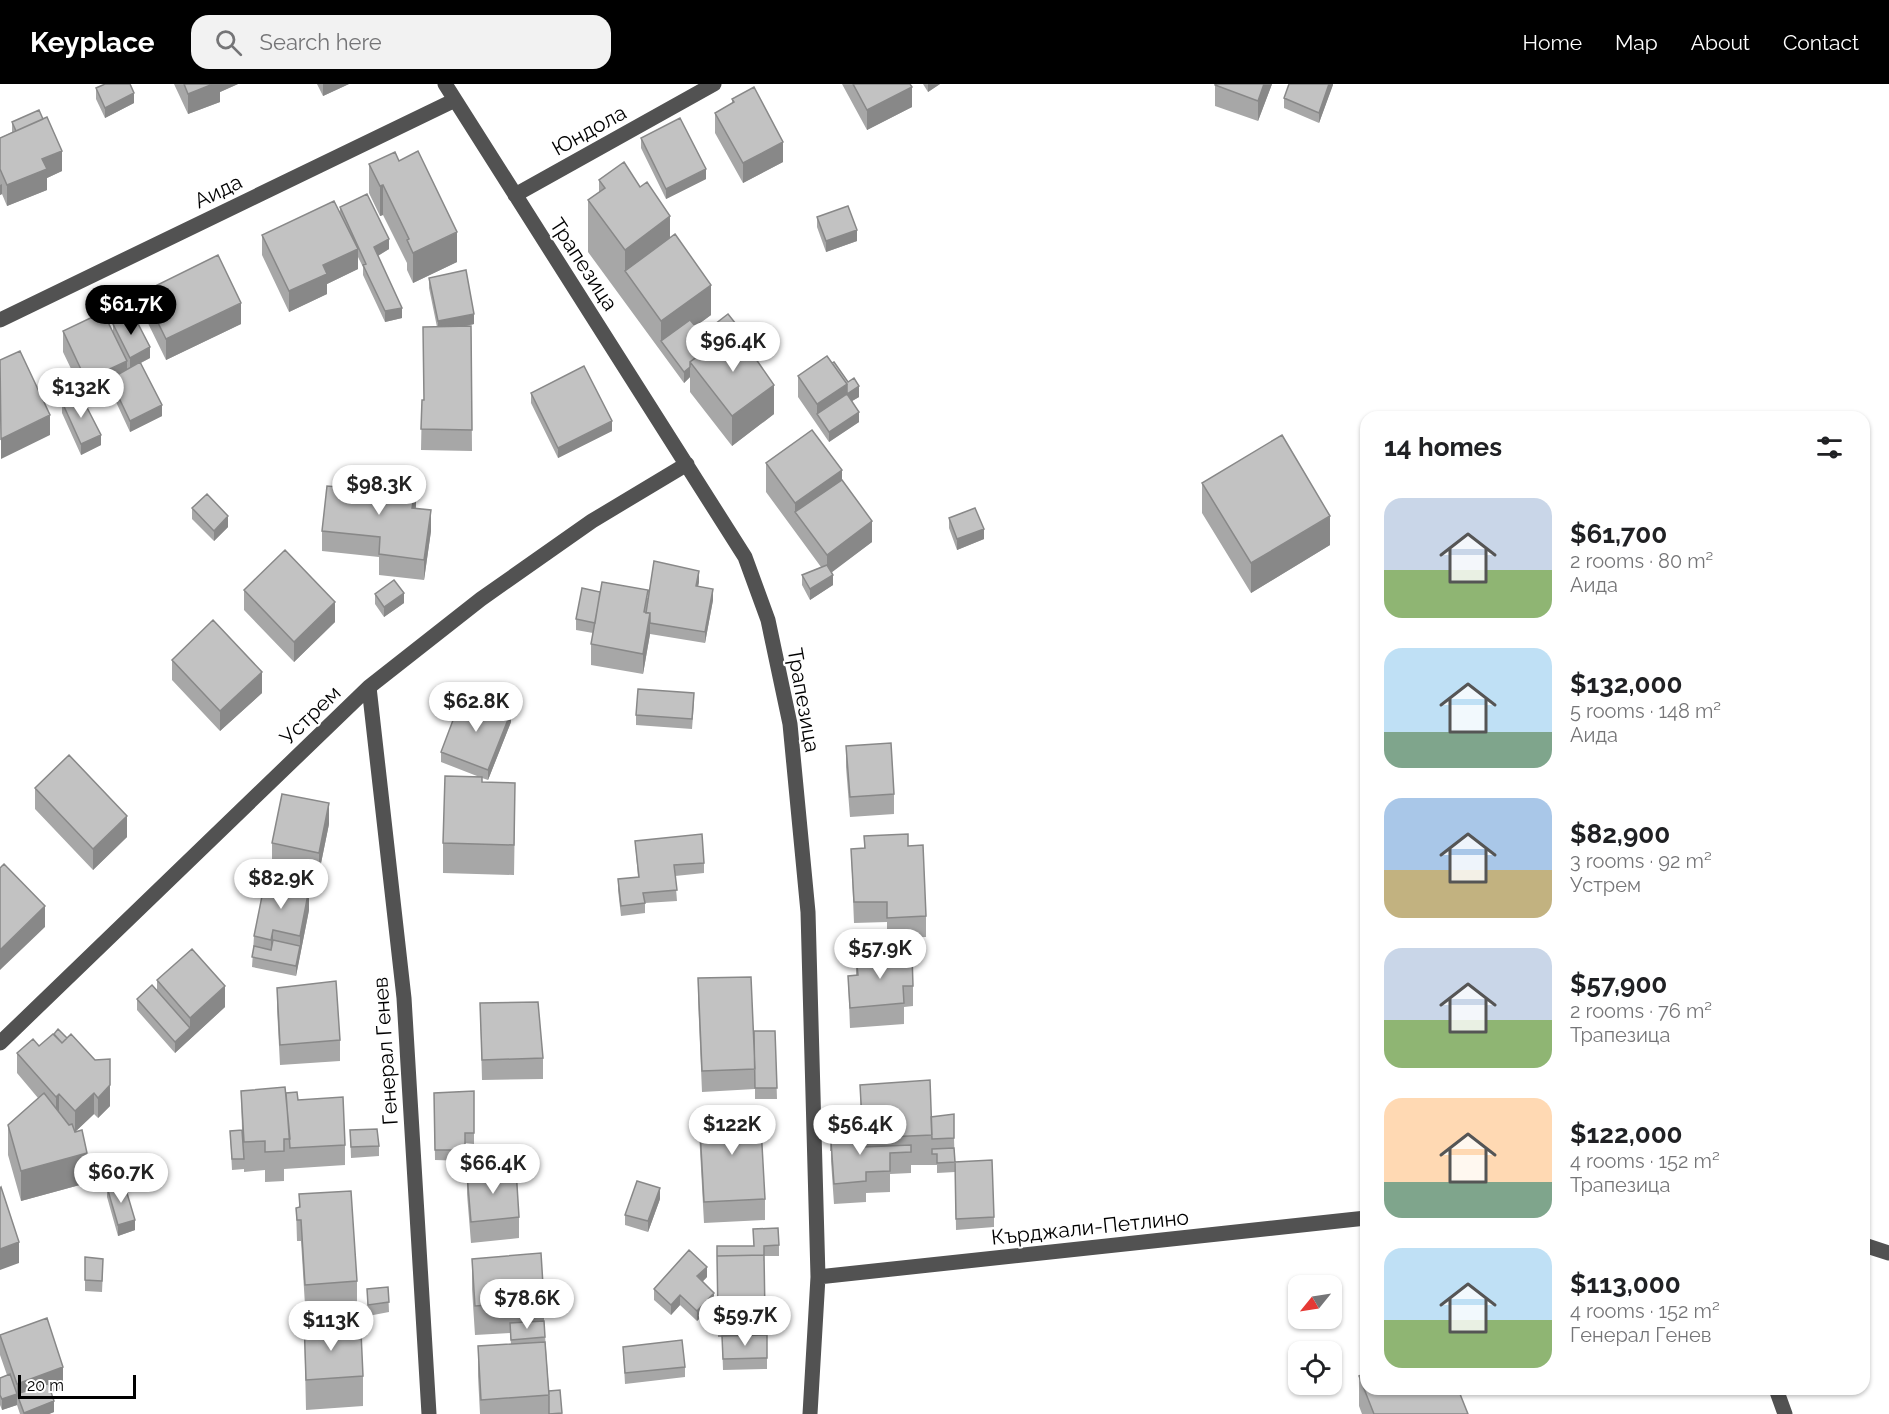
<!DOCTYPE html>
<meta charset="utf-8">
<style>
body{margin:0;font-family:Raleway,sans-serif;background:#f2f2f2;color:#202124;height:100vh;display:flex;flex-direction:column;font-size:22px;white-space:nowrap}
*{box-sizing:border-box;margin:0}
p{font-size:20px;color:#757577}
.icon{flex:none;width:33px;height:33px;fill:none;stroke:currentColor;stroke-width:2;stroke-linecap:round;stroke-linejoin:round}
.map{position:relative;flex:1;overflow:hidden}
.details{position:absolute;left:1360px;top:327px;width:510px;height:984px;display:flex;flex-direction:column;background:#fff;border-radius:18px;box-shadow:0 2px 4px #0004}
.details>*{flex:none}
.needle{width:39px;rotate:240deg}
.tools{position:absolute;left:1288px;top:1191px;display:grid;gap:12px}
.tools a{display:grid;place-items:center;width:54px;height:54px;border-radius:12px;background:#fff;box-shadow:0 2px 4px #0004;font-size:30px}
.scale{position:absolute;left:18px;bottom:15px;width:118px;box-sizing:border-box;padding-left:6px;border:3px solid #000;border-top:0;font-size:16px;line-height:21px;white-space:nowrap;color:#000;-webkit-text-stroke:4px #fff;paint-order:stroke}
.price{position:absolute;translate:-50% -51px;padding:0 14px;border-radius:21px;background:#fff;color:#222;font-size:20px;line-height:39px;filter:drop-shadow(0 2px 3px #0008)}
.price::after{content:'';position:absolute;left:50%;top:36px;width:18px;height:14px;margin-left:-9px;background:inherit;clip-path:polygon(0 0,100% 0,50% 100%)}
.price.on{background:#000;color:#fff}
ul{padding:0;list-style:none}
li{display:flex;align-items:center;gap:18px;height:150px;padding:0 24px}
li span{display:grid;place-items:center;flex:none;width:168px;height:120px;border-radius:18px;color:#555}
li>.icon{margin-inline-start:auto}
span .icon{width:72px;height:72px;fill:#fffc;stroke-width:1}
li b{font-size:26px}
h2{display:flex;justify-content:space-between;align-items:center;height:72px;padding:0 24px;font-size:26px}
header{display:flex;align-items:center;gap:36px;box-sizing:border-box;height:84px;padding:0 30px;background:#000;color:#fff}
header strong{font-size:28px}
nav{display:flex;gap:33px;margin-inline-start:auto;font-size:21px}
.search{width:420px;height:54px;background:#f2f2f2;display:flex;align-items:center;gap:15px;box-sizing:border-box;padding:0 21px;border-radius:18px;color:#757577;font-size:22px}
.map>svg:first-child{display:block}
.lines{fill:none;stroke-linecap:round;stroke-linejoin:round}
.minor{stroke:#525252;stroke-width:15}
.wall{fill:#a7a7a7}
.shaded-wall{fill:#888}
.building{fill:#c2c2c2;stroke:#888;stroke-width:1.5}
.labels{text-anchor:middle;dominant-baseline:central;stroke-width:4.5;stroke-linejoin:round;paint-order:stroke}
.street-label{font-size:21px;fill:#000;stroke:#fff}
</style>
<header>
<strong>Keyplace</strong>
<div class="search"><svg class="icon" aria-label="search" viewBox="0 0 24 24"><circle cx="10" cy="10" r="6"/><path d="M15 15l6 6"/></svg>Search here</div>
<nav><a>Home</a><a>Map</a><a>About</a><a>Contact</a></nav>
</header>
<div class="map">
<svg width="1889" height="1330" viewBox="0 0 1889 1330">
<rect width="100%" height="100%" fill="#fff"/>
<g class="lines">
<path class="minor" d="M445 0 745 473 768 536 790 640 808 828 818 1193 810 1330
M515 111 714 0
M0 236 455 16
M369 603 404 914 429 1330
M0 959 369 603 481 515 592 437 687 380
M1864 1161 1889 1169
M818 1193 1366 1134
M1776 1305 1785 1330"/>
</g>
<path class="wall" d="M174 0H238L220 8V18L188 30Z
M317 0H349L323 12Z
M842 0H910L912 23 867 46Z
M923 0H940L928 8Z
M1272 0 1258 37 1215 22V1Z
M1333 0 1319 39 1284 24V14Z
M96 4 134 19 105 34 96 15Z
M732 15 783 78 743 99 715 49V29L732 19Z
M12 38 62 87 47 94V106L7 122 2 110 0 111V54L12 48Z
M641 54 706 95 666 115 641 64Z
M399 77 457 178 413 199 407 186V179L383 131 380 132 369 109V80Z
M599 96 670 154 711 231 696 242 702 250 740 253 774 330 732 362 690 308V293L684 299 588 168V116L599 108Z
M340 123 389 165 378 172 402 234 385 238 363 191V183L358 173V185L327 200V210L289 228 262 171V151L340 128Z
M817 133 857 157 826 168 817 143Z
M429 194 474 240 463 243 471 242 472 367 421 366 422 316H424L437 243 429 204Z
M143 208 241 240 166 276 143 229Z
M113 240 150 274 141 279 162 332 130 348 110 305 86 316 63 268V247L113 248Z
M798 292 859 313 852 317 859 338 829 358 798 313Z
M531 309 612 347 558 374 531 319Z
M62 318 101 361 81 371 62 329Z
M766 379 842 396 872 458 831 488 833 501 810 516 802 501V491L821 483 766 408Z
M377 398 416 422V425L431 447 424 496 379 491V473L322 467V447L350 404Z
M1202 399 1330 461 1251 509 1202 429Z
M192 424 228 443 214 457 192 435Z
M949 434 984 455 957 466 949 444Z
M699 498 698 502 713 516 705 559 650 550 643 590 591 581V560L593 549 576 546V535L600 508 648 514Z
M244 506 335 538 294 578 244 526Z
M375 510 404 519 384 533 375 520Z
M172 576 262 609 220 647 172 596Z
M694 619 692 645 636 641V631Z
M511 638 488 696 482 694V698L515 729 514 791 443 789V759L477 692 441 678V668Z
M846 662 894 710V730L850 733 846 683Z
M35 704 127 753 93 786 35 725Z
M329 740 319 789 272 780V759Z
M864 752 908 762 926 832V853L887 854V838L854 839 851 765 864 764Z
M635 757 704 779V789L675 792 677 817 645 819V829L621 832 618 806V795L638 793Z
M309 826 296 892 252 883 254 852Z
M856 872H902L913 902V922L904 923V940L850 944 848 892 856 891Z
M698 894 754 947H775L777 1015H755V1005L702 1008 698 915Z
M157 896 225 923 175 969 137 926V915L157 907Z
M277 904 340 956V977L280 981 277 924Z
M480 919 543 974V995L482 996Z
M39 962 110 1022 98 1034 94 1030 75 1048 74 1047 87 1099 21 1117 8 1071V1041L38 1014 17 989V969Z
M860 1001 931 1033 954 1054 955 1088 937 1089V1081H911V1089L890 1090V1108L866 1109V1118L834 1120 831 1077V1048L845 1047V1037L861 1036Z
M241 1007 286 1009 298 1016 345 1061V1081L284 1085V1097L265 1098V1086L244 1088V1085L232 1086 230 1047 242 1046Z
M474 1007V1060L465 1059V1077L435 1076 434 1009Z
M699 1028 765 1115V1136L704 1139 699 1048Z
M350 1046 379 1062V1072L351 1074Z
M955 1078 994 1133V1143L956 1146Z
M467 1090 519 1133V1154L471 1159 467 1110Z
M107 1103 135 1146 118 1152 107 1113Z
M299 1110 357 1197V1218L305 1221 301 1157H297L296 1124 299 1123Z
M660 1115 648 1148 625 1141V1131Z
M753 1145 779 1161V1172H764V1184L765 1251H767V1285L723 1286 722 1253H718L717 1162H754Z
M85 1173 103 1185 102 1208 85 1207Z
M472 1175 544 1217V1237L549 1307 560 1306 562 1330H480L478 1292V1262L511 1260 510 1249 475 1251 472 1205Z
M707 1193 702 1198 714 1220 697 1237 680 1221 671 1231 654 1216V1205Z
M388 1203 389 1228 368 1232 367 1205Z
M304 1235 330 1250 363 1292V1322L306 1326Z
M0 1251 63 1304 51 1308 54 1328 49 1330H20L17 1321 2 1326 0 1321V1294L7 1291 0 1271Z
M623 1263 685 1283V1293L625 1300Z
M1359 1292 1468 1330H1362L1359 1322Z"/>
<path class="shaded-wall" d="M213 0H238L220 8V18L188 30V10Z
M323 0H349L323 12Z
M928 0H940L928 8Z
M1264 0H1272L1258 37V17Z
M1329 0H1333V1L1319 39V29Z
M912 3V23L867 46V26Z
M134 9V19L105 34V24Z
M783 58V78L743 99V79Z
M62 67V87L47 94V106L7 122V101L42 75Z
M706 85V95L666 115V105Z
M2 100V110L0 111V101Z
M383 101V131L380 132V102Z
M670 132V184L625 187V166Z
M857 146V157L826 168V157Z
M457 148V178L413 199V169Z
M389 155V165L374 174V163Z
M358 165V185L327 200V210L289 228V207L323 181Z
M711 201V231L666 264 661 257V237Z
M241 219V240L166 276V255Z
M402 224V234L385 238V227Z
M474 230V240L438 248V237Z
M150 263V274L130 284V274Z
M127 277V297L110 295V305L86 316V296Z
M690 283V293L684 299V288Z
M847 300 859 302V313L847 320 817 330V320Z
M774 301V330L732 362V332Z
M162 321V332L130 348V337Z
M859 328V338L829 358V348Z
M50 331V351L1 375V355Z
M612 337V347L558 374V364Z
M101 351V361L81 371V360Z
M842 386V416L795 428V449V419Z
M416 402V422L412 445V424Z
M431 426V447L424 496V476Z
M228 432V443L214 457V447Z
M1330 432V461L1251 509V479Z
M872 437V458L827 492V471Z
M984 445V455L957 466V455Z
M699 487V498L696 512V502Z
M833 491V501L810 516V505Z
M713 505V516L705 559V548Z
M404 509V519L384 533V523Z
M335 518V538L294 578V558Z
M650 529V550L643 590V570Z
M262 588V609L220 647V627Z
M511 628V638L488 696V686Z
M329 719V740L319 789V769Z
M127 732V753L93 786V765Z
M309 805V826L300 872V852Z
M45 822V843L0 886V866Z
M273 846V867L271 877V856Z
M300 862V872L296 892V882Z
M225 902V923L175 969V958L190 944V934Z
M110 1001V1022L98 1034V1014Z
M94 1009V1030L75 1048V1027Z
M59 1010V1031L56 1034V1013Z
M87 1069V1099L21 1117V1087Z
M660 1104V1115L648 1148V1137Z
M135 1136V1146L118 1152V1141Z
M19 1158V1179L0 1186V1165Z
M707 1183V1193L697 1203V1192Z
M714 1209V1220L697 1237V1227Z
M680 1211V1221L671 1231V1221Z
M63 1283V1304L20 1319 17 1310V1321L2 1326V1315L17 1310V1300Z
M54 1317V1328L49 1330H24V1329Z"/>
<path class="building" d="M105 0H130L134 9 105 24 96 4Z
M184 0H213L188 10Z
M853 0H910L912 3 867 26Z
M1215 0H1264L1258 17 1215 1Z
M1289 0H1329L1319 29 1284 14Z
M754 3 783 58 743 79 715 29 734 18 732 15Z
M39 26 43 35 16 47 12 38Z
M47 33 62 67 42 75 47 85 7 101 0 85V54Z
M680 34 706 85 666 105 641 54Z
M418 67 457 148 413 169 407 156 409 155 383 101 380 102 369 80 395 68 399 77Z
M624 78 640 103 647 98 670 132 625 166 588 116 605 104 599 96Z
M367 110 389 155 374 163 402 224 385 227 363 181 366 180 340 123Z
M334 117 358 165 323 181 327 190 289 207 262 151Z
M848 122 857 146 826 157 817 133Z
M675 150 711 201 661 237 625 187Z
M218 171 241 219 166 255 143 208Z
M466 186 474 230 438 237 429 194Z
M103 228 127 277 86 296 63 247Z
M133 230 150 263 130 274 113 240Z
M728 230 740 245 736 248 735 245 690 278V283L684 288 661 257 690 236 702 250Z
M471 242 472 346 421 345 422 316H424L423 243Z
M735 245 774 301 732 332 690 278Z
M20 267 50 331 1 355 0 276Z
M827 272 847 300 817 320 798 292Z
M140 278 162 321 130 337 110 295Z
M834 278 848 298 854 294 859 302 847 310V300L832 279Z
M584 282 612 337 558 364 531 309Z
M80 310 101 351 81 360 62 318Z
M847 310 859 328 829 348 817 330Z
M812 346 842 386 795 419 766 379Z
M1282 351 1330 432 1251 479 1202 399Z
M352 391 377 393V398L416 402 412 424 431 426 424 476 379 470 380 453 322 447 327 402 350 404Z
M842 396 872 437 827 471 795 428Z
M207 410 228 432 214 447 192 424Z
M975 424 984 445 957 455 949 434Z
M285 466 335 518 294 558 244 506Z
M654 477 699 487 696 502 713 505 705 548 650 539V529H646Z
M827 481 833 491 810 505 802 491Z
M394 496 404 509 384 523 375 510Z
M602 498 648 506 644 528 650 529 643 570 591 560Z
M582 504 600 508 595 539 576 535Z
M213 536 262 588 220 627 172 576Z
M638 605 694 609 692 635 636 631Z
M461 615 487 625 490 620 511 628 488 686 441 668Z
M891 659 894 710 850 713 846 662Z
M69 671 127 732 93 765 35 704Z
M445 692 482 693V698L515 699 514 761 443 759Z
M282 710 329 719 319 769 272 759Z
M702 750 704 779 674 781 677 806 643 809 645 819 621 822 618 795 639 793 635 757Z
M908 750V762L923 761 926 832 887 834V818H854L851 765 865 764 864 752Z
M4 780 45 822 0 866V784Z
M265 797 309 805 300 852 273 846 271 856 254 852Z
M273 856 300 862 296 882 252 873 254 862 271 866Z
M192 865 225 902 190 934 157 896Z
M902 869V872L912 871 913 902H903L904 919 850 924 848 892 858 891 856 872Z
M751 893 755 985 702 987 698 894Z
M336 897 340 956 280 961 277 904Z
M152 901 190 944 175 958 137 915Z
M538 918 543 974 482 976 480 919Z
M58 945 67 954 62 959 54 950Z
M754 947H775L777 1004H755Z
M53 950 62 959 71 950 95 976 110 975V1001L98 1014 94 1009 75 1027 59 1010 56 1013 17 969 33 955 39 962Z
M930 996 932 1051 863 1054 860 1001Z
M285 1003 290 1055H284V1067L265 1068V1057L244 1058 241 1007Z
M474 1007V1049H465V1066H435L434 1009Z
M297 1008 298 1016 343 1013 345 1061 290 1064 286 1009Z
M44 1009 69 1041 72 1040 75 1048 82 1046 87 1069 21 1087 8 1041Z
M760 1025 765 1115 704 1118 699 1028Z
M954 1030V1054L932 1055 931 1033Z
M861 1036 863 1063 911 1061V1068L890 1069V1087L866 1088V1097L834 1100 831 1057 846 1056 845 1037Z
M377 1045 379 1062 351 1063 350 1046Z
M242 1046 244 1075H232L230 1047Z
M845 1047 846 1056 831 1057V1067V1048Z
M954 1064 955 1078 937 1079V1070H932V1065Z
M992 1076 994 1133 956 1135 955 1078Z
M516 1085 519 1133 471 1138 467 1090Z
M637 1097 660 1104 648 1137 625 1131Z
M124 1099 135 1136 118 1141 107 1103Z
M1 1103 19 1158 0 1165V1104Z
M351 1107 357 1197 305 1201 301 1136H297L296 1124 300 1123 299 1110Z
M778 1144 779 1161 764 1162V1177V1171L717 1172V1162H754L753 1145Z
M689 1166 707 1183 697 1192 714 1209 697 1227 680 1211 671 1221 654 1205Z
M541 1169 544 1217 475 1222 472 1175Z
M764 1171 765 1231 718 1233 717 1172Z
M85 1173 103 1175 102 1197 85 1196Z
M388 1203 389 1218 368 1221 367 1205Z
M329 1233 330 1250 361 1248 363 1292 306 1296 304 1235Z
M47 1234 63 1283 17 1300 0 1251Z
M544 1237 545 1253 511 1256 510 1239Z
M767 1251V1274L723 1275 722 1252Z
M682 1256 685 1283 625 1289 623 1263Z
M545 1258 549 1311 481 1316 478 1262Z
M1366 1289V1305H1458L1468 1330H1374L1359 1292Z
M10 1290 17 1310 2 1315 0 1311V1294Z
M48 1299 54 1317 24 1329 17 1310Z
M560 1306 562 1329 549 1330V1307Z"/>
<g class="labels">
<g class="street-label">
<text transform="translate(589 46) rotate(-29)">Юндола</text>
<text transform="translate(218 107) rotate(-26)">Аида</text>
<text transform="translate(584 180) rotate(57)">Трапезица</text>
<text transform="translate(804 616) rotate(80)">Трапезица</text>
<text transform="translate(310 631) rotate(-44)">Устрем</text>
<text transform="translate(385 967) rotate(-94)">Генерал Генев</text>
<text transform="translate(1090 1143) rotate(-6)">Кърджали-Петлино</text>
</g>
</g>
</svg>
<div class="tools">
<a><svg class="needle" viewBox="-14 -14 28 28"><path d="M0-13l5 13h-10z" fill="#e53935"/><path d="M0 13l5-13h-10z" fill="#757577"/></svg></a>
<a><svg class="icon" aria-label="locate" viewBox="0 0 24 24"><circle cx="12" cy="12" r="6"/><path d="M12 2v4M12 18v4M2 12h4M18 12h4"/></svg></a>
</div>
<div class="scale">20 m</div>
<b class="price on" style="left:131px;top:252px">$61.7K</b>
<b class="price" style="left:733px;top:289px">$96.4K</b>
<b class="price" style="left:81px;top:335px">$132K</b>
<b class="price" style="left:379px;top:432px">$98.3K</b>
<b class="price" style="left:476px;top:649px">$62.8K</b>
<b class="price" style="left:281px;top:826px">$82.9K</b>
<b class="price" style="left:880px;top:896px">$57.9K</b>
<b class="price" style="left:732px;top:1072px">$122K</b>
<b class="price" style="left:860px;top:1072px">$56.4K</b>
<b class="price" style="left:493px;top:1111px">$66.4K</b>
<b class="price" style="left:121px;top:1120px">$60.7K</b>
<b class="price" style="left:527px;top:1246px">$78.6K</b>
<b class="price" style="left:745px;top:1263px">$59.7K</b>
<b class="price" style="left:331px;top:1268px">$113K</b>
<section class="details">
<h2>14 homes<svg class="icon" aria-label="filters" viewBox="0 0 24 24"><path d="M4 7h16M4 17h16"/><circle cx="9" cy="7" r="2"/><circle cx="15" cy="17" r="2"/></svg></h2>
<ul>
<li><span style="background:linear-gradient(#c9d6e8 60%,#8fb573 0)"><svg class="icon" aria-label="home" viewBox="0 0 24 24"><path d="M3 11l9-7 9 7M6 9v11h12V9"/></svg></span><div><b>$61,700</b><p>2 rooms · 80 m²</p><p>Аида</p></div></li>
<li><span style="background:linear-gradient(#bfe0f5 70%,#7fa58c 0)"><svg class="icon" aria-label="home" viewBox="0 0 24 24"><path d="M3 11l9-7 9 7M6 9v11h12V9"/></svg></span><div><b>$132,000</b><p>5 rooms · 148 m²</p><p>Аида</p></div></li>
<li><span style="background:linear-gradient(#a9c7e8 60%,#c2b280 0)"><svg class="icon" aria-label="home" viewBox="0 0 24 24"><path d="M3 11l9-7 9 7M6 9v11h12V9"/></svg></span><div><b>$82,900</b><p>3 rooms · 92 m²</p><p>Устрем</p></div></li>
<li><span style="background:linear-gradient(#c9d6e8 60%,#8fb573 0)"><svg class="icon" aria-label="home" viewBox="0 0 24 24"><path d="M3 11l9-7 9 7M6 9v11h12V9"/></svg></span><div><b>$57,900</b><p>2 rooms · 76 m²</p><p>Трапезица</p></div></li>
<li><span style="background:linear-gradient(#ffd9b3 70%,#7fa58c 0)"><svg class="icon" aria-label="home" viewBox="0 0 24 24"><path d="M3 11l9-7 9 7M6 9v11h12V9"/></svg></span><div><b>$122,000</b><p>4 rooms · 152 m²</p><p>Трапезица</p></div></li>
<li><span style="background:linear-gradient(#bfe0f5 60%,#8fb573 0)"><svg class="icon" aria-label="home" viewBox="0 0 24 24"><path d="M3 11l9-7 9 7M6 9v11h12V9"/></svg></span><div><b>$113,000</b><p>4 rooms · 152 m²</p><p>Генерал Генев</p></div></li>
</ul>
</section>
</div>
